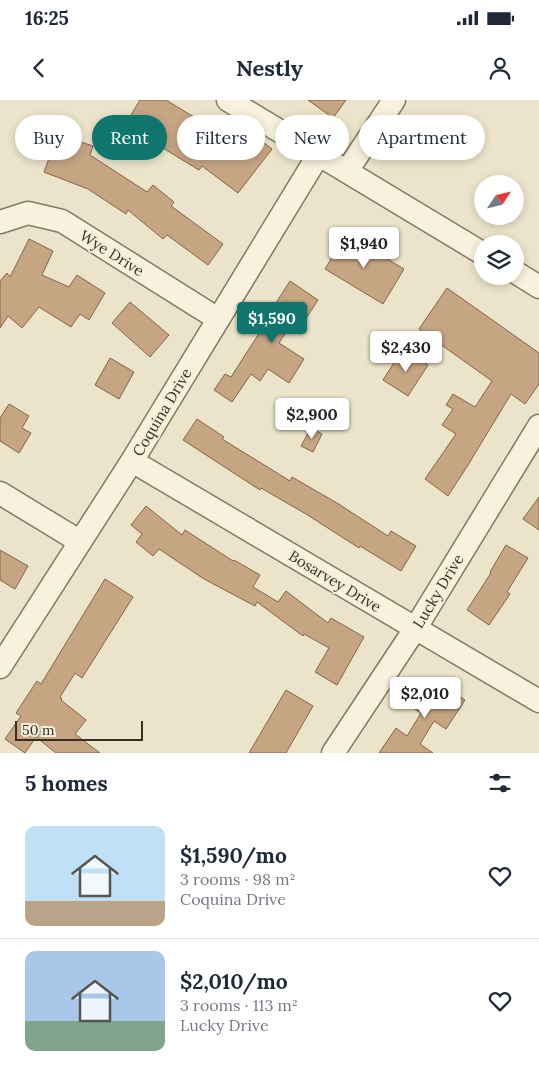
<!DOCTYPE html>
<meta charset="utf-8">
<style>
body{margin:0;font-family:Lora,serif;background:#f2f2f3;color:#1f2937;height:100vh;display:flex;flex-direction:column;font-size:19px;white-space:nowrap}
*{box-sizing:border-box;margin:0}
p{font-size:16px;color:#747a83}
.icon{flex:none;width:28px;height:28px;fill:none;stroke:currentColor;stroke-width:2;stroke-linecap:round;stroke-linejoin:round}
.map{position:relative;height:653px;overflow:hidden}
.side{display:flex;flex-direction:column;background:#fff;flex:1}
.side>*{flex:none}
.hud{position:absolute;left:15px;top:15px;width:510px;height:45px;display:flex;gap:10px}
.needle{width:32px;rotate:55deg}
.controls{position:absolute;left:474px;top:75px;display:grid;gap:10px}
.controls a{display:grid;place-items:center;width:50px;height:50px;border-radius:50%;background:#fff;box-shadow:0 2px 8px #0003;font-size:25px}
.scale{position:absolute;left:15px;bottom:12px;width:128px;box-sizing:border-box;padding-left:5px;border:2px solid #382f22;border-top:0;font-size:14px;line-height:18px;white-space:nowrap;color:#382f22;-webkit-text-stroke:4px #f3eed9;paint-order:stroke}
.price{position:absolute;translate:-50% -42px;padding:0 11px;border-radius:5px;background:#fff;color:#222;font-size:16px;line-height:32px;filter:drop-shadow(0 1px 2px #0008)}
.price::after{content:'';position:absolute;left:50%;top:30px;width:15px;height:11px;margin-left:-8px;background:inherit;clip-path:polygon(0 0,100% 0,50% 100%)}
.price.current{background:#0f766e;color:#fff}
ul{padding:0;list-style:none}
li{display:flex;align-items:center;gap:15px;height:125px;padding:0 25px}
li+li{border-top:1px solid #e0e1e3}
li span{display:grid;place-items:center;flex:none;width:140px;height:100px;border-radius:10px;color:#555}
li>.icon{margin-inline-start:auto}
span .icon{width:60px;height:60px;fill:#fffc;stroke-width:1}
li b{font-size:21px}
h2{display:flex;justify-content:space-between;align-items:center;height:60px;padding:0 25px;font-size:21px}
.tag{padding:0 18px;border-radius:22px;background:#fff;box-shadow:0 2px 8px #0003;font-size:18px;line-height:45px}
.tag.current{background:#0f766e;color:#fff}
.status{display:flex;justify-content:space-between;align-items:center;height:35px;padding:0 25px;background:#fff;direction:ltr}
.status svg{height:14px;fill:currentColor}
header{display:flex;justify-content:space-between;align-items:center;height:65px;padding:0 25px;background:#fff;font-size:22px;font-weight:700}
.map>svg:first-child{display:block}
.building{fill:#c6a583;stroke:#846547}
.lines{fill:none;stroke-linecap:round;stroke-linejoin:round}
.minor-casing{stroke:#877860;stroke-width:25}
.minor{stroke:#f7f1dd;stroke-width:22}
.labels{text-anchor:middle;dominant-baseline:central;stroke-width:4;stroke-linejoin:round;paint-order:stroke}
.street-label{font-size:15px;fill:#382f22;stroke:#f3eed9}
</style>
<div class="status"><b>16:25</b><svg viewBox="0 0 49 12"><path d="M0 12V9h3v3zM5 12V6h3v6zM10 12V3h3v9zM15 12V0h3v12zM26 1h20v11H26zM47 4h2v5h-2z"/></svg></div>
<header><svg class="icon" aria-label="back" viewBox="0 0 24 24"><path d="M15 5l-7 7 7 7"/></svg>Nestly<svg class="icon" aria-label="person" viewBox="0 0 24 24"><circle cx="12" cy="8" r="4"/><path d="M4 21q1-7 8-7t8 7"/></svg></header>
<div class="map">
<svg width="539" height="653" viewBox="0 0 539 653">
<rect width="100%" height="100%" fill="#ebe4ca"/>
<path class="building" d="M140 0H166L237 43 247 30 272 49 238 93 202 66 199 70 125 25Z
M308 0H346L333 18Z
M58 34 93 46 90 55 147 92 153 85 174 102 171 106 223 144 208 165 167 135 163 139 128 110 126 114 88 89 44 72Z
M346 134 404 169 383 204 325 169Z
M29 139 53 151 42 175 69 187 77 175 105 193 89 220 80 214 71 227 39 207 22 228 8 216 0 228V181L7 173 10 177Z
M290 181 318 200 303 223 295 218 279 243 304 259 289 283 268 269 260 281 251 274 232 302 214 290 225 274 231 277 269 218 267 217Z
M447 188 539 253V284L525 304 511 294 468 365 448 396 425 379 456 334 442 325 453 309 446 305 453 294 475 307 492 281 419 229Z
M130 202 169 235 150 257 112 223Z
M403 249 428 265 408 296 383 280Z
M110 258 134 272 119 299 95 285Z
M9 304 29 316 22 328 31 333 19 353 0 341V318Z
M197 319 224 337 222 339 290 381 292 377 337 403 388 436 391 431 416 446 401 471 360 446 359 448 306 414 261 388 260 390 183 340Z
M311 328 322 334 313 352 301 346Z
M539 397V430L523 419Z
M146 406 182 435 185 430 233 461 234 460 260 475 253 487 278 502 286 491 328 523 331 518 364 537 337 585 315 572 329 548 304 534 303 536 257 502 255 506 204 479 159 449 153 456 136 442 142 434 131 425Z
M506 445 528 458 507 492 510 494 489 525 467 510 491 473 490 472Z
M0 450 28 466 15 489 0 480Z
M105 479 133 497 82 578 75 573 60 597 62 599 61 600 86 620 75 634 100 653H56L36 637 25 653 5 639 21 616 16 613 37 581 41 584Z
M438 582 465 600 446 629 434 621 420 644 433 653H379L396 628 407 636 421 613 409 605 423 583 433 590Z
M286 590 313 606 286 653H249Z"/>
<g class="lines">
<g class="minor-casing">
<path id="minor" d="M228 0 482 153
M347 71 394 0
M0 122 28 113 62 121 218 219
M515 172 539 187
M132 361 539 601
M0 393 79 441
M0 567 132 361 319 54
M333 653 415 529 539 326"/>
</g>
<use href="#minor" class="minor"/>
</g>
<g class="labels">
<g class="street-label">
<text transform="translate(112 153) rotate(32)">Wye Drive</text>
<text transform="translate(162 312) rotate(-59)">Coquina Drive</text>
<text transform="translate(335 481) rotate(31)">Bosarvey Drive</text>
<text transform="translate(438 491) rotate(-59)">Lucky Drive</text>
</g>
</g>
</svg>
<div class="controls">
<a><svg class="needle" viewBox="-14 -14 28 28"><path d="M0-13l5 13h-10z" fill="#e53935"/><path d="M0 13l5-13h-10z" fill="#747a83"/></svg></a>
<a><svg class="icon" aria-label="layers" viewBox="0 0 24 24"><path d="M12 4l9 5-9 5-9-5zM3 14l9 5 9-5"/></svg></a>
</div>
<div class="scale">50 m</div>
<b class="price" style="left:364px;top:169px">$1,940</b>
<b class="price current" style="left:272px;top:244px">$1,590</b>
<b class="price" style="left:406px;top:273px">$2,430</b>
<b class="price" style="left:312px;top:340px">$2,900</b>
<b class="price" style="left:425px;top:619px">$2,010</b>
<div class="hud">
<a class="tag">Buy</a>
<a class="tag current">Rent</a>
<a class="tag">Filters</a>
<a class="tag">New</a>
<a class="tag">Apartment</a>
</div>
</div>
<section class="side">
<h2>5 homes<svg class="icon" aria-label="filters" viewBox="0 0 24 24"><path d="M4 7h16M4 17h16"/><circle cx="9" cy="7" r="2"/><circle cx="15" cy="17" r="2"/></svg></h2>
<ul>
<li><span style="background:linear-gradient(#bfe0f5 75%,#b9a48a 0)"><svg class="icon" aria-label="home" viewBox="0 0 24 24"><path d="M3 11l9-7 9 7M6 9v11h12V9"/></svg></span><div><b>$1,590/mo</b><p>3 rooms · 98 m²</p><p>Coquina Drive</p></div><svg class="icon" aria-label="heart" viewBox="0 0 24 24"><path d="M12 20l-8-8c-3-5 5-10 8-4 3-6 11-1 8 4z"/></svg></li>
<li><span style="background:linear-gradient(#a9c7e8 70%,#7fa58c 0)"><svg class="icon" aria-label="home" viewBox="0 0 24 24"><path d="M3 11l9-7 9 7M6 9v11h12V9"/></svg></span><div><b>$2,010/mo</b><p>3 rooms · 113 m²</p><p>Lucky Drive</p></div><svg class="icon" aria-label="heart" viewBox="0 0 24 24"><path d="M12 20l-8-8c-3-5 5-10 8-4 3-6 11-1 8 4z"/></svg></li>
</ul>
</section>
